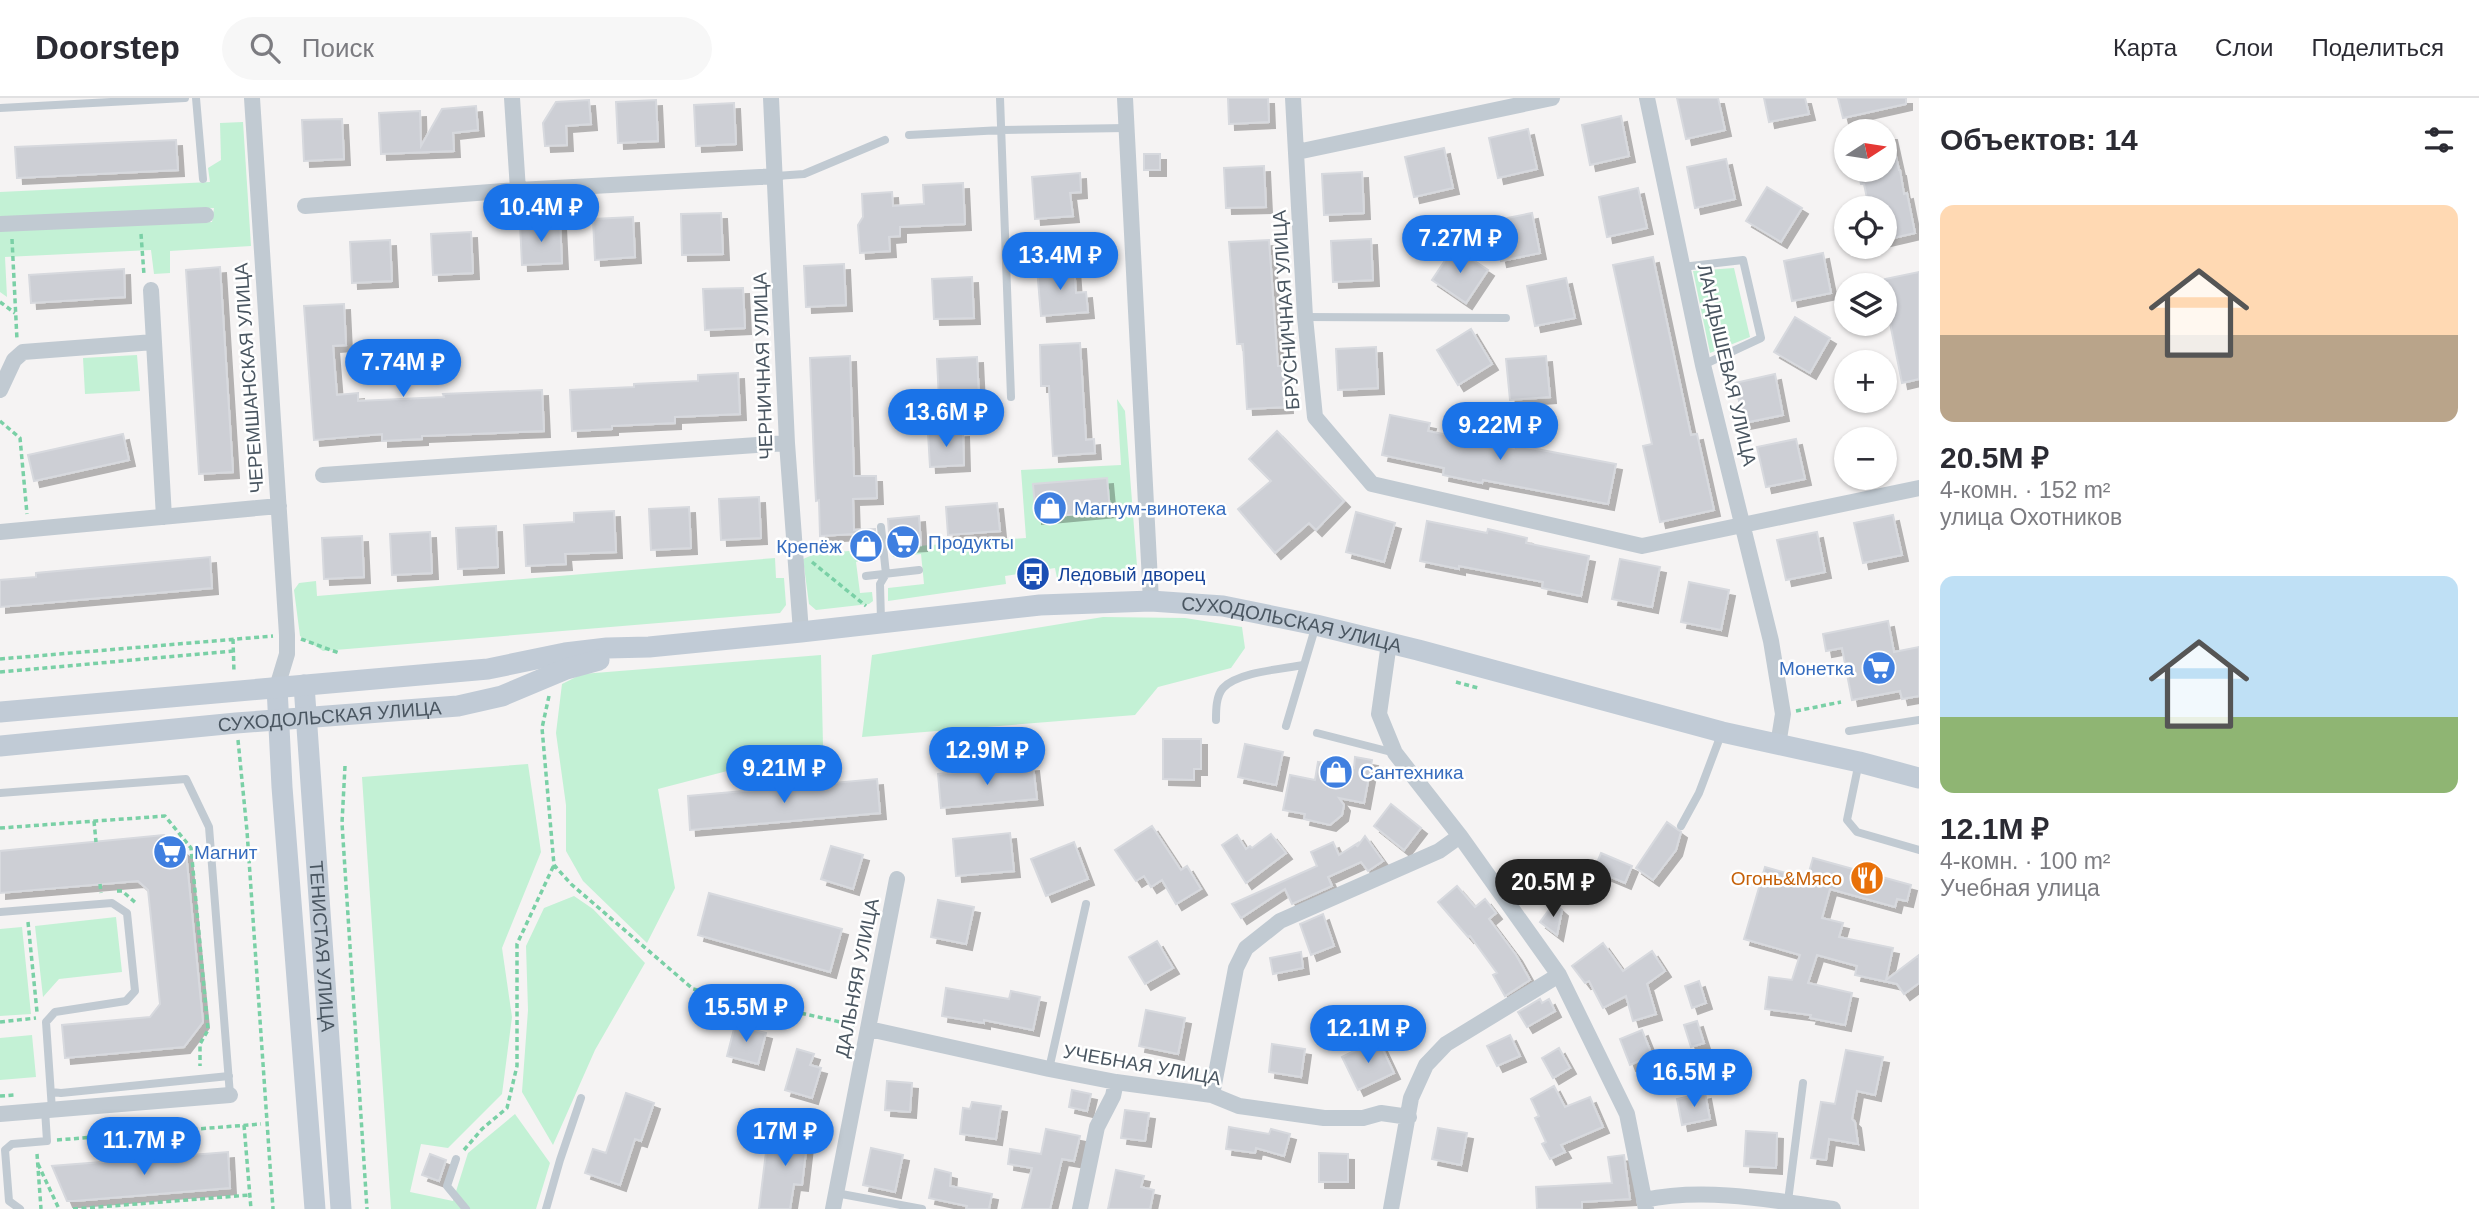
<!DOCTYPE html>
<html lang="ru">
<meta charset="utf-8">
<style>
body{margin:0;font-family:Helvetica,sans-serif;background:#f7f7f7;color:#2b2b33;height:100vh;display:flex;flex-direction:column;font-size:26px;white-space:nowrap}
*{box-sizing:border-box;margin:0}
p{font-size:23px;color:#7c7c81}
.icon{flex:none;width:38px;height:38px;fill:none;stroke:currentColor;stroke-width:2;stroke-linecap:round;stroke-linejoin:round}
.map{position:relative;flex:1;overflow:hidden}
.details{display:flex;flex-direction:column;background:#fff;width:560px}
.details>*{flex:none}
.needle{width:46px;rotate:78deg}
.buttons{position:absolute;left:1834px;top:21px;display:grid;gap:14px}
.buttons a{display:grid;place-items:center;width:63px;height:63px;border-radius:50%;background:#fff;box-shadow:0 2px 5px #0004;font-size:35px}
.price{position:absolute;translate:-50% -60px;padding:0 16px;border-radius:24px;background:#1a73e8;color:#fff;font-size:23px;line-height:46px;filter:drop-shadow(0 2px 4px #0008)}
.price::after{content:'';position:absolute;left:50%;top:42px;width:21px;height:16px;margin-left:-10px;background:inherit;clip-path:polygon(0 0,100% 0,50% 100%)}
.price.selected{background:#222;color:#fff}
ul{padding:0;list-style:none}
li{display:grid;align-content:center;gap:14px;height:371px;padding:0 21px}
li span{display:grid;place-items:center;height:217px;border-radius:14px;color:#555}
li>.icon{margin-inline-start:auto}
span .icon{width:126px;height:126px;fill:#fffc;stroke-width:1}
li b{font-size:30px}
h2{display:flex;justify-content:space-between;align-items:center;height:84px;padding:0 21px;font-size:30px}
header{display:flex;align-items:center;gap:42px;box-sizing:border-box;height:98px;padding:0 35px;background:#fff;border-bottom:2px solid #e1e1e2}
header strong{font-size:33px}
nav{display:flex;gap:38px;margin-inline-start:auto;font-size:24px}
.search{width:490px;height:63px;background:#f7f7f7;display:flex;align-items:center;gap:18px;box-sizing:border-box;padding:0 24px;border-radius:38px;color:#7c7c81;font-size:26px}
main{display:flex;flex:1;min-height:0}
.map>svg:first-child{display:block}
.green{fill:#c3f1d5}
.building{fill:#cdcfd5;stroke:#d7d9de;stroke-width:2;filter:url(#shadow)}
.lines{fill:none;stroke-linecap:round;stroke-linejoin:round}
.path{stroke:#7ad0a6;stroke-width:3.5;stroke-dasharray:5 3.5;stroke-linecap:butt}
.lane{stroke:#c1cad2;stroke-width:8}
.street{stroke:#c1cad2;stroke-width:16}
.secondary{stroke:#c1cbd6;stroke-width:21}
.labels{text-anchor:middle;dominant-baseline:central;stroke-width:5;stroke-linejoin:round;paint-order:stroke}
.street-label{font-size:19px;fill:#4a5661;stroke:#fff}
.shop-label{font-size:19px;fill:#366cbe;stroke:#fff;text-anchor:start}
.transit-label{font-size:19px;fill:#164399;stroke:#fff;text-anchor:start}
.food-label{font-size:19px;fill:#c56008;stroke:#fff;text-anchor:end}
</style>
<header>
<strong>Doorstep</strong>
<div class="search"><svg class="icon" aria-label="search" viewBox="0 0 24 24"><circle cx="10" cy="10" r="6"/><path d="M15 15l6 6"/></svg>Поиск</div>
<nav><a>Карта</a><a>Слои</a><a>Поделиться</a></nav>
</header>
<main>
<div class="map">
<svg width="1919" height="1111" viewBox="0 0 1919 1111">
<defs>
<filter id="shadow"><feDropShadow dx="6" dy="6" stdDeviation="0" flood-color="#0004"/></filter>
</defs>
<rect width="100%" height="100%" fill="#f5f3f3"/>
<path class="green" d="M243 24 251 148 170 153V175L154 176 151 152 5 159 7 199 0 194V133L212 124 214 110 0 120V94L210 84 208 70 221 62 220 25Z
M1734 170 1750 239 1710 255 1693 173Z
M137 257 140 293 85 296 83 260Z
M1117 301 1125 313 1137 468 1132 473 1057 480 1055 470 1005 478 1006 486 888 503V490L924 486 921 456 893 459 891 450 1026 440 1021 372 1121 367Z
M860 452 859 463 856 464 860 495 872 494 873 503 869 506 816 512 809 506 803 461 815 456Z
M775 460 776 480H784L786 507 780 515 323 553 300 538 294 492 299 485 316 483 317 498Z
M1103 519 1185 520 1242 529 1245 550 1231 570 1158 589 1135 617 862 639 872 557Z
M821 557 823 648 658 691 675 790 647 845 583 783 566 753V707L556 635 562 586 582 576Z
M528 666 541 754 502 850 512 919 502 996 448 1050 421 1046 410 1094 453 1103 468 1055 515 1016 550 1065 536 1111H391L362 679Z
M574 798 593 811 645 865 595 952 553 1047 522 994 528 912 526 848 544 810Z
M116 819 122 874 59 881 43 899 35 828Z
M22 829 31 916 0 918V831Z
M32 937 36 979 0 982V940Z"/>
<path class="building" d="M1228 0H1268L1269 24 1229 26Z
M1677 0H1718L1725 32 1686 41Z
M1764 0H1805L1809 16 1769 24Z
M1838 0H1906V6L1843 20Z
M589 2 591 26 566 28 567 47 545 48 543 25 556 4Z
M656 2 658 43 618 45 616 4Z
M734 5 736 46 696 48 694 7Z
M476 8 478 32 453 35 454 53 381 56 379 15 420 13 421 48 442 11Z
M1621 18 1629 58 1590 67 1582 27Z
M342 21 344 61 304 63 302 22Z
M1528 31 1537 71 1498 80 1489 40Z
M1885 36H1891L1899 72H1900L1904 96 1907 95 1915 135 1885 142V110H1869L1864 86H1861L1858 72H1885Z
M176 42 178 72 17 80 15 49Z
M1444 50 1453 90 1414 99 1405 59Z
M1144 56H1160V72H1144Z
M1726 61 1735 101 1695 110 1687 69Z
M1264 68 1266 109 1226 110 1224 70Z
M1362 74 1364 115 1324 117 1322 76Z
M1080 75 1081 94 1070 95 1073 118 1035 121 1032 79Z
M963 85 965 126 900 129V138L889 139 890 153 860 155 858 127 863 119 862 96 892 94 893 108 924 106 923 87Z
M1767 89 1802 110 1781 144 1746 123Z
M1638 90 1647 130 1607 139 1599 99Z
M721 115 723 156 682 157 681 116Z
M1532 115 1540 155 1501 163 1492 123Z
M633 119 635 159 595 162 593 121Z
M560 124 562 165 522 167 520 126Z
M471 134 473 175 433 177 431 136Z
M1371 141 1373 182 1333 184 1331 143Z
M390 142 392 183 352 185 350 144Z
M1269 142 1278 268H1284L1287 309 1247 311 1243 246H1237L1229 144Z
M1454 149 1488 172 1466 205 1432 182Z
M1823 155 1831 195 1792 203 1784 163Z
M1653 159 1691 337 1697 336 1714 412 1660 424 1643 348 1652 346 1613 167Z
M844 166 846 207 806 209 804 168Z
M1074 168 1076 195 1086 194 1088 214 1041 218 1037 170Z
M220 169 233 374 199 376 186 172Z
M124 171 125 199 31 205 29 177Z
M1919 174V281L1902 285 1885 200V181Z
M972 179 974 220 934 221 932 181Z
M1566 180 1575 220 1535 228 1527 188Z
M743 190 745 230 705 232 703 191Z
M344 206 346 247 333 248 337 297 358 295V303L444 299 443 296 542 292 544 333 422 338V341L382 343V336L314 342 304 208Z
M1795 219 1830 240 1810 275 1774 254Z
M1471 231 1492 266 1458 287 1437 252Z
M1080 245 1086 342 1094 341 1095 355 1053 358 1049 288H1041L1040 247Z
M1376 249 1378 290 1338 292 1336 251Z
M850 258 854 378H876L877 400 853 401 854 432 875 431 877 451 855 452 854 436 820 438 819 402 816 403 814 364 810 260Z
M1546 258 1550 299 1510 302 1506 261Z
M977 259 979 300 939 302 937 261Z
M738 275 740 316 675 319V325L612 328V331L572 333 570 292 634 289V286L698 283V277Z
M1775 276 1783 317 1744 325 1735 285Z
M1390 317 1430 325 1428 333 1514 350 1515 347 1616 366 1608 406 1483 382 1482 385 1443 377 1444 370 1382 357Z
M963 333 964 367 930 369 928 335Z
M1277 333 1344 403 1316 432 1309 425 1275 455 1238 411 1271 383 1249 361Z
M123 336 129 362 34 383 28 357Z
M1796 341 1805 381 1766 389 1757 349Z
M1107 380 1110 413 1036 420 1033 386Z
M759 399 761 440 721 442 719 401Z
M997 405 1000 433 948 437 946 409Z
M689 409 691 450 651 452 649 411Z
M614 413 616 454 565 456 566 466 526 468 524 427 574 424V415Z
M1356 414 1395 425 1384 464 1346 454Z
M1893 417 1902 457 1863 465 1854 425Z
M919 418 921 447 890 449 888 421Z
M1427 423 1487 435 1488 431 1527 440 1526 445 1589 458 1581 498 1542 490 1543 484 1459 468V471L1420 463Z
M496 428 498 469 458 471 456 430Z
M430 434 432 475 392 477 390 436Z
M1817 434 1825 474 1786 482 1777 442Z
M362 438 364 479 324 481 322 440Z
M210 459 212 490 0 509V482L36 479V475Z
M1620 461 1660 469 1652 509 1612 501Z
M1689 484 1729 492 1721 532 1681 524Z
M1888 523 1894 554 1919 549V598L1902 601 1900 593 1852 602 1842 550 1826 553 1823 536Z
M1163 641H1201V671H1194V682L1163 681Z
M1245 646 1283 654 1276 687 1238 679Z
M1355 659 1372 662 1364 705 1339 700 1344 707 1342 717 1330 727 1304 721 1305 716 1283 712 1290 677 1315 682 1318 664 1354 670Z
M1033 667 1037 701 941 710 938 676Z
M877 681 880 715 690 732 688 698Z
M1391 706 1421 730 1404 752 1374 728Z
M1667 724 1681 734 1676 752 1653 782 1636 770Z
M1152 728 1181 772 1187 768 1201 791 1176 806 1162 782 1151 789 1144 778 1136 783 1115 752Z
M1010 735 1014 773 956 778 953 741Z
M1271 736 1286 755 1246 785 1222 747 1237 737 1246 751 1250 748 1252 750Z
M164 737 186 755 203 924 184 949 65 960 62 927 150 919 160 906 148 792 138 783 0 795V753Z
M1365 738 1383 763 1368 773 1361 764 1328 779 1332 788 1292 806 1285 791 1241 820 1232 806 1317 768 1311 754 1333 744 1339 757 1358 745 1357 749Z
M1074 744 1088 781 1046 798 1031 761Z
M831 748 863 757 853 791 821 781Z
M1601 755 1632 768 1625 785 1594 772Z
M1813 760 1911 787 1907 803 1897 801 1895 809 1830 791 1822 820 1843 825 1839 839 1893 850 1886 882 1919 857V885L1904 896 1897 886 1855 877 1857 868 1817 857 1808 885 1852 895 1845 927 1810 920 1811 917 1765 911 1769 879 1792 882 1800 857 1744 841 1765 769 1807 781Z
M1457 788 1475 809 1485 801 1496 815 1489 821 1516 857 1530 882 1505 898 1493 877 1497 875 1470 838 1468 839 1438 804Z
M709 795 842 831 830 874 698 837Z
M938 802 974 809 966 846 931 839Z
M1554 805 1562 812 1557 837 1540 824Z
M1323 816 1334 848 1311 857 1300 826Z
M1157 843 1173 870 1145 886 1129 859Z
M1603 845 1623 873 1652 853 1665 873 1647 886 1656 916 1633 923 1626 898 1603 910 1589 883 1585 885 1572 868Z
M1301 854 1303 870 1273 876 1270 860Z
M1699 883 1706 905 1692 910 1685 888Z
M946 890 1009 901 1011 893 1040 899 1033 932 984 922V925L942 918Z
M1540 901 1542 905 1549 901 1555 913 1527 929 1518 914Z
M1146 912 1185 920 1178 956 1139 948Z
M1697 923 1704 945 1691 949 1684 927Z
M735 927 766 935 758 966 727 958Z
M1642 932 1652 957 1630 967 1620 941Z
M1510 937 1520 958 1497 968 1487 948Z
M1378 941 1394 975 1358 992 1342 959Z
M1272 946 1305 951 1301 979 1269 974Z
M1559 950 1570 970 1553 980 1542 960Z
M797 951 814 956 810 967 821 970 812 1000 785 992Z
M1846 952 1883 959 1875 997 1857 993 1852 1021 1855 1024 1858 1046 1829 1041 1826 1062 1811 1060 1821 1004 1835 1006Z
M887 983 912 985 910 1014 885 1012Z
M1554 988 1565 1009 1590 999 1603 1029 1561 1047 1565 1054 1550 1061 1542 1046 1546 1044 1535 1020 1539 1018 1531 1001Z
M1072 992 1091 996 1087 1013 1069 1009Z
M626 995 654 1005 641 1043 635 1041 620 1087 585 1075 593 1051 606 1055Z
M1705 995 1710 1021 1682 1027 1677 1001Z
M972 1004 1001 1008 996 1041 960 1036 963 1010 970 1011Z
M1125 1012 1149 1015 1145 1043 1121 1040Z
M798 1018 815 1021 811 1038 808 1037 802 1087 794 1086 790 1111H759L767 1046 792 1049Z
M1229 1029 1269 1036 1271 1031 1290 1036 1284 1058 1256 1050 1255 1055 1226 1051Z
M1438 1030 1467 1035 1461 1067 1432 1061Z
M1046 1031 1080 1038 1074 1063 1062 1061 1050 1111H1022L1032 1070 1008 1066 1010 1051 1041 1056Z
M1746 1033 1777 1035 1776 1070 1744 1068Z
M871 1050 903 1057 895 1094 863 1087Z
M228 1054 230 1090 74 1103H67L52 1068Z
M1319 1055 1348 1056V1084H1319Z
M430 1056 446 1062 439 1083 422 1077Z
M1624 1057 1630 1101 1582 1104V1111H1537L1536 1089 1612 1085 1608 1059Z
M935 1071 951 1075 950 1088 992 1096 989 1111H966L967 1108 929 1100Z
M1116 1072 1144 1078 1141 1089 1154 1092 1150 1111H1108Z"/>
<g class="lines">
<path class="path" d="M141 136 144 177
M12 141 17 242
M0 204 15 215
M0 323 20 340 27 416
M812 464 866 508
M233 541 234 575
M301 541 339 555
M0 561 273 538
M0 574 233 553
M1456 584 1478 590
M549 598 542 630 554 767 571 786 693 891 854 927
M1796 613 1841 604
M238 642 247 733 273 1111
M345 668 342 725 367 1111
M94 723 96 744
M0 730 165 718 191 750 208 932 200 946V968
M100 786 101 795
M117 793H122L136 805
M28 824 37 914
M0 924 36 920
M0 998 14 997
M244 1027 251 1111
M57 1042 261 1026
M464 1052 482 1031 507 1010 517 968V846L554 767
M37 1056 41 1111
M38 1066 59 1111
M73 1111 250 1097"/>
<path class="lane" d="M196 0 203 81
M1000 0 1011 299
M0 10 185 0
M909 37 1002 32 1126 30
M776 78 804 76 885 42
M1682 169 1743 162 1761 240 1703 267
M1305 219 1506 220
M881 429 886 476 880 486 881 522
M866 478 919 472
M1216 622C1216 612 1216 598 1223 590 1238 574 1282 571 1303 567
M1286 628 1316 527
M1849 633 1919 622
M1317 635 1395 655
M1859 664 1847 722 1857 734 1919 752
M0 695 186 681 209 729 230 997
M1681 728 1699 695 1722 634
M0 814 112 805 127 815 135 893 126 903 55 914 46 924 52 1012
M1049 971 1086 806
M51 994 61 995 229 978
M456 1061 447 1088 466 1111
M836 1095 922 1111
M1788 1103 1803 985
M20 1111 9 1103 5 1052 12 1046 47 1043 45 1012
M546 1111 560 1062 581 1000"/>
<path class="street" d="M252 0 287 537V556L277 589
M512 0 518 92
M771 0 787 345 801 534
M1125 0 1151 503
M1293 0 1305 219 1315 319 1372 386 1642 448 1919 390
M1647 0 1703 267 1771 543 1783 616 1778 647
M1297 54 1552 0
M305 108 518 92 776 78
M0 126 206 117
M151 192 164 419
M0 292 14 262 23 254 154 244
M323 377 787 345
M0 434 279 408
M1389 545 1379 616 1395 655 1460 738 1559 877 1627 1016 1646 1111
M869 931 1049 971 1116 984 1212 997 1239 1008 1324 1020H1363L1381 1015 1409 1019
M1212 997 1236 870 1246 850 1280 823 1439 753 1460 738
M0 1016 230 997
M1644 1102C1705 1089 1772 1102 1833 1111
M833 1111 897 781
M1080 1111 1097 1029 1113 998 1116 984
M1391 1111 1411 1000 1426 967 1446 946 1559 877"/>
<g class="secondary">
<path id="s1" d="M304 587 341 1111"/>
<path d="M277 589 282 689 315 1111"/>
<path id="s2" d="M0 614 488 571 565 555 607 550 649 549 801 534 1040 507 1151 503 1223 508 1316 527 1418 552 1722 634 1859 664 1919 680"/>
<path id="s3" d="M0 648 236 625 458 608 502 598 566 571 599 562"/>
</g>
</g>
<defs>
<g id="shop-disc" transform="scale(1.75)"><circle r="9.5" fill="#3f7fe0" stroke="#fff"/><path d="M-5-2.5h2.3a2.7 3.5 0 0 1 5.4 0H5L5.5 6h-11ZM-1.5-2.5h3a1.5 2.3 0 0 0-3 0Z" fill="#fff"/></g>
<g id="supermarket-disc" transform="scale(1.75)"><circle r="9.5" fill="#3f7fe0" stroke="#fff"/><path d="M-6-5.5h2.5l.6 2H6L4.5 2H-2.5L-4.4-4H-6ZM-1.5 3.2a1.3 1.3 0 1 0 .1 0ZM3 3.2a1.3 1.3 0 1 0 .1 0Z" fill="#fff"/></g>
<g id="bus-disc" transform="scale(1.75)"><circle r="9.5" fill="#1a4fb4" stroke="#fff"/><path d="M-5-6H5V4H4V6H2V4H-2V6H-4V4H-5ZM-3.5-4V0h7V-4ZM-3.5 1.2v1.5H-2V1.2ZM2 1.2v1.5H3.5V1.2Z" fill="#fff"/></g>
<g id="restaurant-disc" transform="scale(1.75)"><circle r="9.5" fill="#e8710a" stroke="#fff"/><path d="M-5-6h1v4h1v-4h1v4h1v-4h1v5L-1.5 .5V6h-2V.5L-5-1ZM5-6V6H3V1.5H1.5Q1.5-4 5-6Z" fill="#fff"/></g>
</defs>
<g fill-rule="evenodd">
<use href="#shop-disc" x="1050" y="410"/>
<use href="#supermarket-disc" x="903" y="444"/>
<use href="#shop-disc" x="866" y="448"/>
<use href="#bus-disc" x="1033" y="476"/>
<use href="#supermarket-disc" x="1879" y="570"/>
<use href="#shop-disc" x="1336" y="674"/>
<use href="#supermarket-disc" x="170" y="754"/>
<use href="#restaurant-disc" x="1867" y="780"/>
</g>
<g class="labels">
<g class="street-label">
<text transform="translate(1286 212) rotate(-94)">БРУСНИЧНАЯ УЛИЦА</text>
<text transform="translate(1727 267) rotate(77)">ЛАНДЫШЕВАЯ УЛИЦА</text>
<text transform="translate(763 268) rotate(-92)">ЧЕРНИЧНАЯ УЛИЦА</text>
<text transform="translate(249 280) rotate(-94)">ЧЕРЕМШАНСКАЯ УЛИЦА</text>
<text stroke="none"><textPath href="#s2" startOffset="1300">СУХОДОЛЬСКАЯ УЛИЦА</textPath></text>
<text stroke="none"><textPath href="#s3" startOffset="331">СУХОДОЛЬСКАЯ УЛИЦА</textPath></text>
<text stroke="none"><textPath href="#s1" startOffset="262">ТЕНИСТАЯ УЛИЦА</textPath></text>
<text transform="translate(857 880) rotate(-79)">ДАЛЬНЯЯ УЛИЦА</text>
<text transform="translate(1142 967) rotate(10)">УЧЕБНАЯ УЛИЦА</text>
</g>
<g class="shop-label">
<text x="1074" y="410">Магнум-винотека</text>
<text x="928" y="444">Продукты</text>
<text x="842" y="448" text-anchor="end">Крепёж</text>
<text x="1854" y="570" text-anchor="end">Монетка</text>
<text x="1360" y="674">Сантехника</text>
<text x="194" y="754">Магнит</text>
</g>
<g class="transit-label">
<text x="1058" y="476">Ледовый дворец</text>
</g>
<g class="food-label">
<text x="1842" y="780">Огонь&amp;Мясо</text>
</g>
</g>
</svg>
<div class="buttons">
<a><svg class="needle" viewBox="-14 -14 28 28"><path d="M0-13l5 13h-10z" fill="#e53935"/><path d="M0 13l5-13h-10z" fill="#7c7c81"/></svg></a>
<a><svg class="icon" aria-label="locate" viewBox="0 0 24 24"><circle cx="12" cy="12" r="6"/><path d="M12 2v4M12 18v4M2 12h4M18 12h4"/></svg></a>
<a><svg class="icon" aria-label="layers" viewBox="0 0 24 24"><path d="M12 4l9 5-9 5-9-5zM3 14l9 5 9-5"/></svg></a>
<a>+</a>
<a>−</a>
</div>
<b class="price" style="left:541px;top:146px">10.4M ₽</b>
<b class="price" style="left:1460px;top:177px">7.27M ₽</b>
<b class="price" style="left:1060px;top:194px">13.4M ₽</b>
<b class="price" style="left:403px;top:301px">7.74M ₽</b>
<b class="price" style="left:946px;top:351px">13.6M ₽</b>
<b class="price" style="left:1500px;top:364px">9.22M ₽</b>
<b class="price" style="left:987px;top:689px">12.9M ₽</b>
<b class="price" style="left:784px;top:707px">9.21M ₽</b>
<b class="price selected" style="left:1553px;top:821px">20.5M ₽</b>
<b class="price" style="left:746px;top:946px">15.5M ₽</b>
<b class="price" style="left:1368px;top:967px">12.1M ₽</b>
<b class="price" style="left:1694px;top:1011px">16.5M ₽</b>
<b class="price" style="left:785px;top:1070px">17M ₽</b>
<b class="price" style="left:144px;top:1079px">11.7M ₽</b>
</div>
<section class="details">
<h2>Объектов: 14<svg class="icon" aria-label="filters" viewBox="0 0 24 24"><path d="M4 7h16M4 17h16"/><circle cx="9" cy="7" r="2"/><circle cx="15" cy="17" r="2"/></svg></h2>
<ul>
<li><span style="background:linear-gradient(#ffd9b3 60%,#b9a48a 0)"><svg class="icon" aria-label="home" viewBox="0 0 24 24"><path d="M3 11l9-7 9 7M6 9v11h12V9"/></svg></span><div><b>20.5M ₽</b><p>4-комн. · 152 m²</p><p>улица Охотников</p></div></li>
<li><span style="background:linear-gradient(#bfe0f5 65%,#8fb573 0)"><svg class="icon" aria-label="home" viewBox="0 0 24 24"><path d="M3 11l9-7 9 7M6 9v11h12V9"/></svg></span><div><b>12.1M ₽</b><p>4-комн. · 100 m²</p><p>Учебная улица</p></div></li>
</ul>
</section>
</main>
